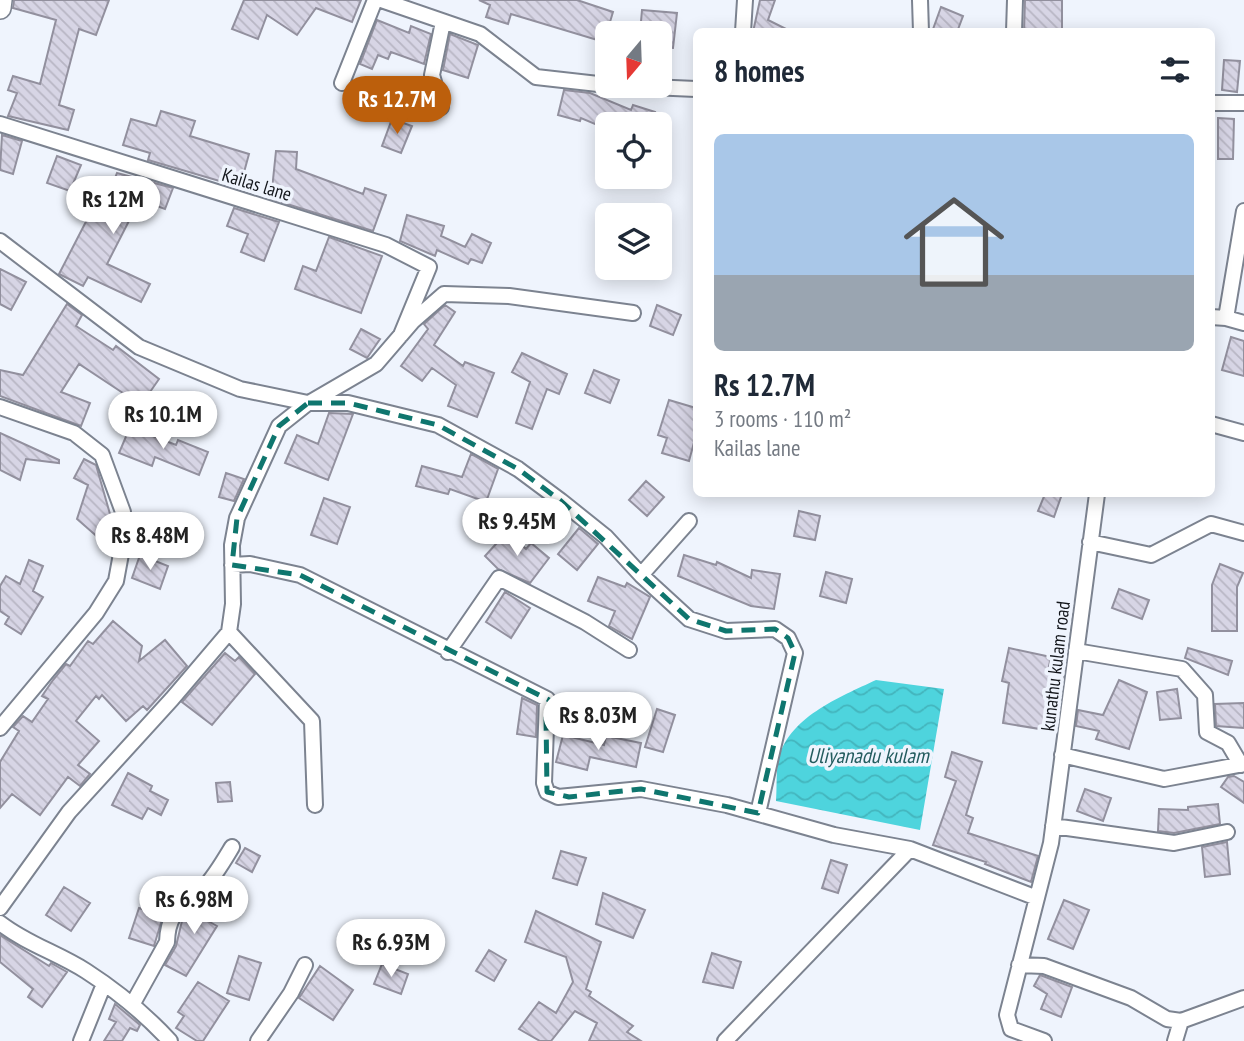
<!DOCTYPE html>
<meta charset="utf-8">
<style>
body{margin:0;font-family:"PT Sans Narrow",sans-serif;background:#f2f2f3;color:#1f2937;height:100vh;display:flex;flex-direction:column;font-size:26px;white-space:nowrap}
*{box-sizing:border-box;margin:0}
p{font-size:23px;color:#747a83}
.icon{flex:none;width:38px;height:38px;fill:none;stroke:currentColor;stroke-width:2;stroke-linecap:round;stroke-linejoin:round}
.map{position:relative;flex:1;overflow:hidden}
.sheet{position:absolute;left:693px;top:28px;width:522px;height:469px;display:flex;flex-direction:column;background:#fff;border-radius:10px;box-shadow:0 4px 18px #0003}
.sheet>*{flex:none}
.needle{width:46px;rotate:199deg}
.buttons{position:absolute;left:595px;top:21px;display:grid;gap:14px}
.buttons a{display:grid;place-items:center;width:77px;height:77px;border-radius:10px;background:#fff;box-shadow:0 4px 18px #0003;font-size:35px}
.price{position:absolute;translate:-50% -60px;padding:0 16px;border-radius:24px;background:#fff;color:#222;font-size:23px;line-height:46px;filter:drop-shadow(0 2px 4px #0008)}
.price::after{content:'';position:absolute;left:50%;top:42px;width:21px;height:16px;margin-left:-10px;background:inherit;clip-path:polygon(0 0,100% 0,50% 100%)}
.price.active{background:#bc5f0c;color:#fff}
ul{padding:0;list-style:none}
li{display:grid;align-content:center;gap:14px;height:371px;padding:0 21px}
li span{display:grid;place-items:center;height:217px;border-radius:10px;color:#555}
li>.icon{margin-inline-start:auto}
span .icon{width:126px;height:126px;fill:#fffc;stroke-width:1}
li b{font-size:30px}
h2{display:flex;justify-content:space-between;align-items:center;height:84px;padding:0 21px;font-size:30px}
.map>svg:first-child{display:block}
.water{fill:url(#water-waves)}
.building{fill:url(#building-back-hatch);stroke:#92909e;stroke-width:2}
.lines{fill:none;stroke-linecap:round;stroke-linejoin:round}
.minor-casing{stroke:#7c8390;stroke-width:18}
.secondary-casing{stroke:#7c8390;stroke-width:24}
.minor{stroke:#fff;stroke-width:14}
.secondary{stroke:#fff;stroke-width:21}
.marked{fill:none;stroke:#0f766e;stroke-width:5;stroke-dasharray:14 9;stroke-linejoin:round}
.labels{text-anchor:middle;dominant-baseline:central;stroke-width:7;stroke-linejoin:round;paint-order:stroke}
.street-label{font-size:19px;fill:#13161b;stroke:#eff4fd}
.water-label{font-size:21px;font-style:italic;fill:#245c5f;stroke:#eff4fd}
</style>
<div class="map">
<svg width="1244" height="1041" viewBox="0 0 1244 1041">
<defs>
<pattern id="water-waves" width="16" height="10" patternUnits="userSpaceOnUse" patternTransform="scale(1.75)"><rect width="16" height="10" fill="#4ed4dd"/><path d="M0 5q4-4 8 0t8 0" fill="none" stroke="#43b5bd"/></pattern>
<pattern id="building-back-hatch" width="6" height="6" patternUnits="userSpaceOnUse" patternTransform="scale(1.75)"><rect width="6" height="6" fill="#d7d5e5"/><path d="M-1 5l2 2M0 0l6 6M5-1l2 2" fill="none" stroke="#b8b6c4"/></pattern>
</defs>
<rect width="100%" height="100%" fill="#eff4fd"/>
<path class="water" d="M876 680 944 689 920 830 776 801C777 788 776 774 778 762 786 718 840 697 876 680Z"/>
<path class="building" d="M14 0H109L96 35 79 29 59 105 74 110 68 130 8 116 17 93 8 90 13 76 40 84 56 20 13 8Z
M244 0H361L352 22 316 8 297 35 267 15 258 39 232 29Z
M479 0H577L613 12 604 42 511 14 508 24 486 17 490 5Z
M760 0H775L768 20 792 32H753Z
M1025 0H1062V32H1024Z
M941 7 963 16 957 32H932Z
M642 10 677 13 673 48 660 47V33H640Z
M377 20 409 33 411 26 431 34 424 64 391 52 388 59 378 55 372 69 360 64Z
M450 34 478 45 468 78 443 70Z
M1224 60 1240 61 1237 92 1222 90Z
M564 90 590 93 631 110 633 105 655 112 653 119 665 124H607V129L581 118 580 121 558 115Z
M161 111 195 121 190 136 249 154 240 187 148 160 150 153 123 145 131 119 156 126Z
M1218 118 1234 119 1233 159H1218Z
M392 119 412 126 401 153 382 146Z
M2 135 22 141 13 174 0 170Z
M276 151 297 152 296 169 363 194 365 188 386 195 373 231 271 199Z
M57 156 81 165 70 191 47 183Z
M117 173 173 188 165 209 143 201 138 215 133 213 107 264 150 284 141 302 88 277 83 286 59 274 92 210 101 215Z
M234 208 279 222 264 261 241 252 248 234 227 226Z
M407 215 444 226 441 236 465 247 472 234 491 243 482 263 471 259 468 264 437 250 435 256 400 241Z
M329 237 382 256 361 313 295 289 303 266 316 271Z
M0 269 26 282 11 310 0 304Z
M67 304 82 315 76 326 113 350 116 346 159 379 141 405 79 364 61 392 90 403 81 426 0 396V370L23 375Z
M445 305 455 312 434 345 463 366 465 362 494 373 477 417 448 406 456 385 432 368 422 381 401 366 428 329 424 324Z
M657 305 681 315 673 335 650 326Z
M361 329 380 339 367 358 350 349Z
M1231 337 1244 341V376L1222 370Z
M522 353 567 374 559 394 547 389 532 429 516 423 530 382 512 372Z
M594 370 619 380 610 403 585 393Z
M669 400 696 408V435L689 461 662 453 667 438 658 435Z
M329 413 353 414 328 480 285 463 297 435 318 444Z
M130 427 176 445 178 440 208 452 199 475 155 457 152 466 119 453Z
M0 433 59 460V463L26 459 20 480 0 470Z
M471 454 498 469 486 502 450 489 448 494 416 486 422 466 462 477Z
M84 459 96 465 110 514 113 531 109 547 77 519 88 485 74 478Z
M226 473 244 479 234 501 219 497Z
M646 481 664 497 647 516 629 500Z
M1045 494H1062L1054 517 1038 511Z
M324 498 350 507 337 544 311 535Z
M799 511 820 516 815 540 794 536Z
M579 528 598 544 577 570 558 554Z
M507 532 526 549 531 543 549 558 530 583 498 569 485 556Z
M140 555 168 566 160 589 132 578Z
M684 555 716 565 717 562 751 578 752 570 780 574 774 609 751 606 678 576Z
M29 560 43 566 33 591 43 597 21 634 5 624 9 617 0 611V586L6 576 20 584Z
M1220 564 1243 573 1237 587V631H1212V585Z
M826 572 852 579 846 603 820 596Z
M598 577 625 587 627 583 650 597 632 639 609 626 615 611 588 601Z
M1119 589 1149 600 1142 619 1112 608Z
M505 592 530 608 511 638 486 622Z
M113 621 142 646 139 661 165 640 187 666 147 710 143 706 126 721 102 695 99 699 96 696 76 721 99 741 78 765 90 774 80 786 68 777 40 815 12 794 0 808V762L19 731 13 727 23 716 32 722 48 699 42 696 53 680 66 664 70 666 88 641 93 644Z
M1009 648 1051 657 1049 666 1064 669 1057 721H1054L1052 731 1003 723 1009 683 1002 681Z
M1188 648 1232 661 1228 675 1185 658Z
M225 653 235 661 239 657 255 674 212 725 182 702Z
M1119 680 1147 692 1129 749 1096 739 1099 731 1076 726 1078 710 1103 715Z
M1177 689 1181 718 1160 720 1157 692Z
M522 698 537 705 536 737 517 734Z
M1244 703V728L1216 726 1215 704Z
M657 709 675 715 663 752 645 747Z
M563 735 604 745 606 736 641 743 636 767 590 757 587 770 556 762Z
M952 752 982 762 966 815 973 818 968 833 1038 856 1031 882 985 864 986 862 933 845 956 781 945 777Z
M128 773 152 786 150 791 168 800 161 815 148 808 142 819 112 805Z
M1234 776 1244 782V803L1221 787 1228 777Z
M230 782 232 801 218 802 216 783Z
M1085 789 1111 798 1103 821 1077 811Z
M1218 804 1220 824 1174 833 1158 831 1159 809 1188 810V807Z
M1227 842 1230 874 1205 877 1202 847Z
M245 848 260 856 252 872 236 863Z
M561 851 586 858 577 885 553 878Z
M831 860 847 865 838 893 822 888Z
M64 887 90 903 71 931 46 915Z
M213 893 222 899 208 921 217 926 186 976 165 965 176 946 182 921Z
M603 893 645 910 633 938 596 924Z
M1064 900 1089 910 1073 949 1048 939Z
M139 908 163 916 154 946 129 938Z
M536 911 601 942 586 989 591 992 589 996 633 1026 627 1032 641 1041H589L597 1023 575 1011 551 1041H540L519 1029 539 1002 556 1013 573 982 566 957 525 942Z
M0 935 49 966 51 963 67 972 42 1007 28 997 33 989 0 962Z
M489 950 506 960 494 981 476 971Z
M712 953 741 962 733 988 703 982Z
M239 956 261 963 249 1000 227 993Z
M382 964 408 974 401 994 374 984Z
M320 966 353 990 333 1020 299 998Z
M1040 975 1072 987 1061 1017 1041 1009 1047 994 1034 986Z
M198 982 229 1001 203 1041H197L176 1028 184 1016 178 1012Z
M115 1004 140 1025 137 1031 130 1028 122 1041H104L116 1022 109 1019Z"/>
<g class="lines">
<g class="minor-casing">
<path id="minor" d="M381 0 480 34 536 77 607 85
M920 0 921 32
M743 32 745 0
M1014 32 1015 0
M342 83 375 0
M628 86 696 89
M1211 103H1244
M441 107 432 75 443 22
M0 124 386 245 429 267 401 335
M1244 211 1226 318 1244 323
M0 241 139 347 240 389 308 403 279 426 237 518 232 545 233 604 229 632 172 699 69 812 0 908
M1211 317 1226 318
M308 403H348L438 425 518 469 561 501 606 537 641 575 689 619 726 631 775 629 788 638 795 653 758 813
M309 403 376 364 413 321 444 294 509 296 633 313
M0 407 74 433 102 455 123 512V543L116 581 96 613 0 728
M1211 424 1244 433
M1090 542 1151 555 1211 524 1244 533
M232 565 250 564 300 575 547 699 544 783 547 792 558 797 641 789 727 805 834 835 910 849 1037 898
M641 575 689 521
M229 632 312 721 315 805
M1076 651 1182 669 1205 695 1207 732 1228 743 1241 765
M448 652 499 578 585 622 629 650
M1062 755 1164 779 1244 764
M1053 826 1174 843 1227 832
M0 923C27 944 58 953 86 971 117 991 145 1014 170 1041
M1019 965 1044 966 1131 998 1167 1019 1181 1021 1244 998
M132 1005 167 942C168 908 184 909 203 889 215 876 223 862 232 847
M81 1041 104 984
M258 1041 291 993 305 965
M725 1041 910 849
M1044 1041 1011 1029 1007 1015 1051 843 1097 494
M1175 1041 1181 1021"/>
</g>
<g class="secondary-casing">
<path id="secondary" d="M0 8 1 0"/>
</g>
<use href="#minor" class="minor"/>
<use href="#secondary" class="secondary"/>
</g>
<path class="marked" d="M308 403H348L438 425 518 469 561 501 689 619 726 631 775 629 788 638 795 653 758 813 641 789 569 797 547 792 546 715 553 702 300 575 232 565 237 518 279 426Z"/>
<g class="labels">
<g class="street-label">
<text transform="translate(257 184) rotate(17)">Kailas lane</text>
<text transform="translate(1055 666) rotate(-83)">kunathu kulam road</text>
</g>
<g class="water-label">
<text x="868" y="755">Uliyanadu kulam</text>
</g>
</g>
</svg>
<div class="buttons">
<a><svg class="needle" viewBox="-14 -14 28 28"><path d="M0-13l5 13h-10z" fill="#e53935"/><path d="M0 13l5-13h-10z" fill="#747a83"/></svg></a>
<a><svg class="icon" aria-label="locate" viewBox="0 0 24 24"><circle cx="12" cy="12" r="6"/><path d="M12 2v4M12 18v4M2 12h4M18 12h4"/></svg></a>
<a><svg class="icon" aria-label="layers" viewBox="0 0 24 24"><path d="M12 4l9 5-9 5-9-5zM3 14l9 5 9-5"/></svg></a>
</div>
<b class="price active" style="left:397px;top:136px">Rs 12.7M</b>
<b class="price" style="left:113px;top:236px">Rs 12M</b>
<b class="price" style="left:163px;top:451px">Rs 10.1M</b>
<b class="price" style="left:517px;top:558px">Rs 9.45M</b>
<b class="price" style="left:150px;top:572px">Rs 8.48M</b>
<b class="price" style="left:598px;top:752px">Rs 8.03M</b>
<b class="price" style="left:194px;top:936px">Rs 6.98M</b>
<b class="price" style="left:391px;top:979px">Rs 6.93M</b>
<section class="sheet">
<h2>8 homes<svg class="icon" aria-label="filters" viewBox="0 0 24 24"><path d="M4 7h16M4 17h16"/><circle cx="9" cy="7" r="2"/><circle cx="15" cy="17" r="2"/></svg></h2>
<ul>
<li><span style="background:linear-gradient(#a9c7e8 65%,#9aa5b1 0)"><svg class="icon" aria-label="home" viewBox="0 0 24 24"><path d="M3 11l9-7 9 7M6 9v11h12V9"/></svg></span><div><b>Rs 12.7M</b><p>3 rooms · 110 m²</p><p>Kailas lane</p></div></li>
</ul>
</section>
</div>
